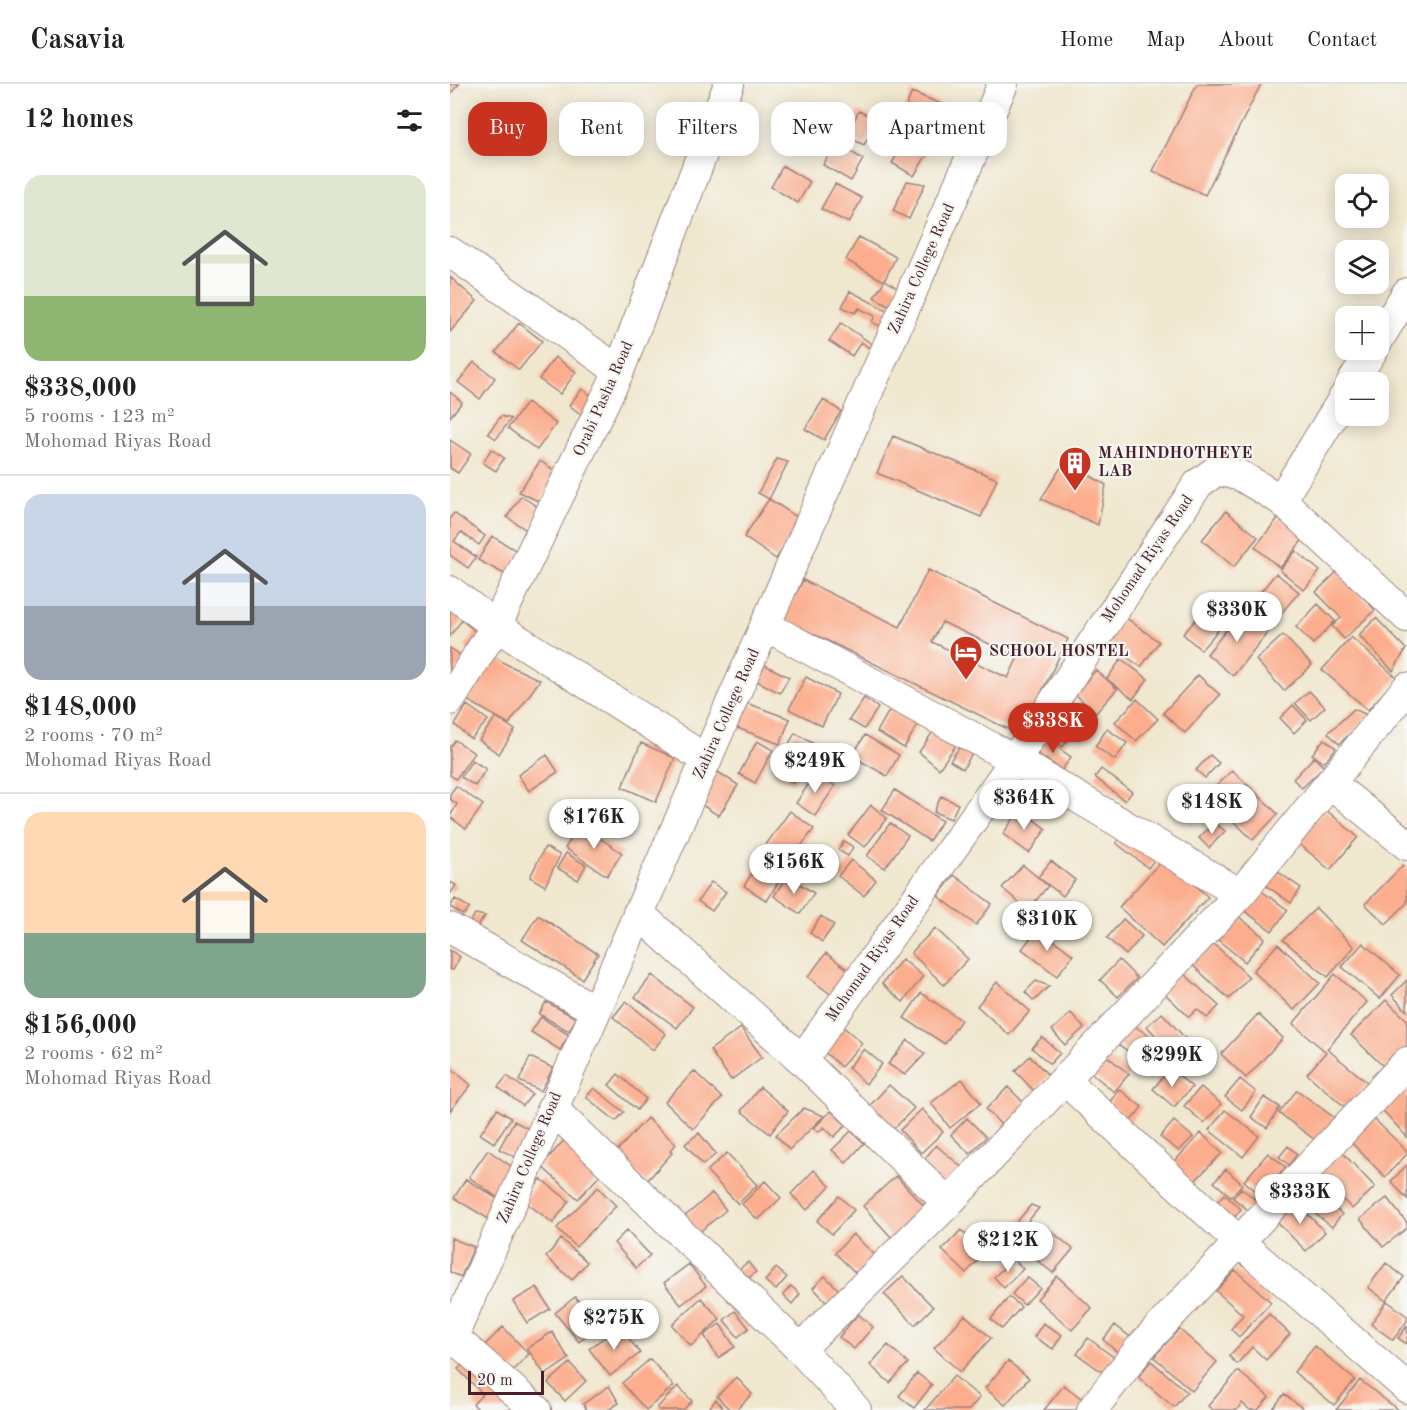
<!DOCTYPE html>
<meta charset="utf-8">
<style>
body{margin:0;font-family:"Old Standard TT",serif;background:#f6f6f6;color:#202124;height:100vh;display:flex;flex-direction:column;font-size:22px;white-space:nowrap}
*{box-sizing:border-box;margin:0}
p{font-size:20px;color:#757577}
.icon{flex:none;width:33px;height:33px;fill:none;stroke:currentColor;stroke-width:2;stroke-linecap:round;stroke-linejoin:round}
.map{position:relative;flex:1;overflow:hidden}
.panel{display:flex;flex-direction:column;background:#fff;width:450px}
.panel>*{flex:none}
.hud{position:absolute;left:18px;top:18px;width:570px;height:54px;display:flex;gap:12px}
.fabs{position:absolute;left:885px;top:90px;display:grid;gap:12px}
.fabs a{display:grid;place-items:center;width:54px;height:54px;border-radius:12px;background:#fff;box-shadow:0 3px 15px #0003;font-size:30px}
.scale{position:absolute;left:18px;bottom:15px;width:76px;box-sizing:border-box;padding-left:6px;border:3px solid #4a1f2b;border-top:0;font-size:16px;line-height:21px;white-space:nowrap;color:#4a1f2b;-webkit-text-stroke:4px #f6f6f2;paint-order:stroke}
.price{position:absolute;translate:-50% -51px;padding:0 14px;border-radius:21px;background:#fff;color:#222;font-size:20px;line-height:39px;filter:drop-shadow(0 2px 3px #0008)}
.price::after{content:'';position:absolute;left:50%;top:36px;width:18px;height:14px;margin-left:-9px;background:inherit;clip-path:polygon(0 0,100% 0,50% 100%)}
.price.selected{background:#c8321e;color:#fff}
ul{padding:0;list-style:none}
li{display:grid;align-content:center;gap:12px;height:318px;padding:0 24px}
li+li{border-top:2px solid #e0e0e0}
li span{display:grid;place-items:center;height:186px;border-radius:18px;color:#555}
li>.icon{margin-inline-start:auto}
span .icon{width:108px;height:108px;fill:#fffc;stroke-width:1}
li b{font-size:26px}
h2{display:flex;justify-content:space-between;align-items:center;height:72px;padding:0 24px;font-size:26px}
.pill{padding:0 21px;border-radius:18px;background:#fff;box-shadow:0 3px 15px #0003;font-size:21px;line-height:54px}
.pill.selected{background:#c8321e;color:#fff}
header{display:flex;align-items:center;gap:36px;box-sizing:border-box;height:84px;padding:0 30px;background:#fff;border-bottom:2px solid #e0e0e0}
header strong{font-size:28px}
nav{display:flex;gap:33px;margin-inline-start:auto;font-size:21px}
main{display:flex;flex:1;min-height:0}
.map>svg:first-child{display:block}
.building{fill:#fcad8d;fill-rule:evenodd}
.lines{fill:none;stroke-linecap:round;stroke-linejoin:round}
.minor-casing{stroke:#9d837d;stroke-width:32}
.minor{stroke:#fff;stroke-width:30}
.labels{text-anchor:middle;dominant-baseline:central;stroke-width:4.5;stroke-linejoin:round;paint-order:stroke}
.street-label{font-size:16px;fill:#4a1f2b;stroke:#f6f6f2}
.poi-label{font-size:16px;font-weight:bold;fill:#4a1f2b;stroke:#f6f6f2;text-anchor:start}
</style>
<header>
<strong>Casavia</strong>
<nav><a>Home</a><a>Map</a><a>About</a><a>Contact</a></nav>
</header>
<main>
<section class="panel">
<h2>12 homes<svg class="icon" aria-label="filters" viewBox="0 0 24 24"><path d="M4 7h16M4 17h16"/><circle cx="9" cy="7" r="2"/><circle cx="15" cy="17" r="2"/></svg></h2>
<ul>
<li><span style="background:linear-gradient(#dfe7d0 65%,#8fb573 0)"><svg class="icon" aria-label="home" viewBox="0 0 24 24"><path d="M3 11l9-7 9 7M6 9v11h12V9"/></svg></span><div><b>$338,000</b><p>5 rooms · 123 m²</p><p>Mohomad Riyas Road</p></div></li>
<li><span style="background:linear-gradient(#c9d6e8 60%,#9aa5b1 0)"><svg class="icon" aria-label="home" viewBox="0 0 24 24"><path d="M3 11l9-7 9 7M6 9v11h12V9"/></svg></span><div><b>$148,000</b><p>2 rooms · 70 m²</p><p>Mohomad Riyas Road</p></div></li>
<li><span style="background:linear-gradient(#ffd9b3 65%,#7fa58c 0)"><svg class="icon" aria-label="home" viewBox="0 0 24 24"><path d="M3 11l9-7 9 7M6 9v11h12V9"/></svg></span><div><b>$156,000</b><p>2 rooms · 62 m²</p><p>Mohomad Riyas Road</p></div></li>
</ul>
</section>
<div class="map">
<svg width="957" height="1326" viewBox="0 0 957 1326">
<rect width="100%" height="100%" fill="#f6f6f2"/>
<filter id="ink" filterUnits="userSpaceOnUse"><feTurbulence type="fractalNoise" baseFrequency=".0167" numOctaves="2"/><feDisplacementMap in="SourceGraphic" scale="12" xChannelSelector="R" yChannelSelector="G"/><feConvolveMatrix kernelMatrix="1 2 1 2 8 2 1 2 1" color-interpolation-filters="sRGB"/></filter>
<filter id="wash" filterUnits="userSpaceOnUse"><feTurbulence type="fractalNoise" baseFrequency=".008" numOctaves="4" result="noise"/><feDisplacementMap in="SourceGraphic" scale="24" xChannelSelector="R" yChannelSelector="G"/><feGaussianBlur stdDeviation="1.35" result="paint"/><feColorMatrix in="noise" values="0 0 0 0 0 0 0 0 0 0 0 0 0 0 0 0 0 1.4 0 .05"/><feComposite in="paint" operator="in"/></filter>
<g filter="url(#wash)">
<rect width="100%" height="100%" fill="#f0e7cf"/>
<g id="blocks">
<path class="building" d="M0 0H9L0 10Z
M747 0H811L755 111 703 87Z
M462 8 498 23 486 50 451 35Z
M409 27 427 36 414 61 396 52Z
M456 55 482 62 464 92 442 79Z
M386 59 413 75 401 97 373 81Z
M333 82 360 98 348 119 321 103Z
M457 97 475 100 459 135 443 127Z
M385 100 412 114 399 139 371 125Z
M409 153 446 173 434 197 396 176Z
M0 193 27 217 0 248Z
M435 196 450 206 440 222 424 213Z
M400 207 440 228 432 243 422 238 425 232 409 224 405 229 392 223Z
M69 239 92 257 69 286 46 268Z
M391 239 425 262 422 266 411 258 402 272 379 257Z
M105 273 126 288 110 310 89 295Z
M24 278 45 294 30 315 8 298Z
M132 305 148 316 135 334 119 321Z
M0 308 12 318 0 333Z
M373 316 391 327 374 356 355 345Z
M77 318 106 340 87 366 58 344Z
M51 332 61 335 46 355 38 349Z
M443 352 547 395 531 433 427 389Z
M0 356 21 370 8 389 0 384Z
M41 365 54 374 46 387 33 379Z
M327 375 338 378 319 415 308 409Z
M90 377 108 389 90 418 69 408Z
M615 377 656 401 648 441 591 415Z
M71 412 92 426 78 447 57 433Z
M319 415 352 436 326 475 294 453Z
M776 427 808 453 784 483 752 456Z
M4 429 35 452 29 461 11 448 4 457 26 473 18 484 0 471V434Z
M829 433 855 453 830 484 805 463Z
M42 452 70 469 58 492 28 476Z
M846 467 870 487 854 506 830 486Z
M478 486 618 555 570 651 333 535 353 496 450 543ZM492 538 568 573 558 594 482 558Z
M889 486 925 526 894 555 882 542 891 534 866 508Z
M826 489 849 508 829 532 806 514Z
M0 519 37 549 22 567 15 562 26 548 12 536 0 552Z
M868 520 885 537 863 560 846 543Z
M792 527 818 548 783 592 757 570Z
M752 529 770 544 751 566 733 550Z
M675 533 709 558 691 583 656 558Z
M926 534 956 565 943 587 909 551Z
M833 551 862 581 834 607 806 576Z
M901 553 947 594 918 626 872 586Z
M0 564 18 576 0 590Z
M44 572 56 580 90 596 59 640 17 616Z
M671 575 698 595 683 615 657 595Z
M313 580 339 593 330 609 305 596Z
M646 586 667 605 646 629 625 610Z
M748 591 770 611 735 649 713 629Z
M356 593 388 610 372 642 339 625Z
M859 607 875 623 861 636 845 619Z
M414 614 428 624 414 645 399 636Z
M617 615 631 626 621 640 606 628Z
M687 615 708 635 686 657 665 638Z
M445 616 473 632 454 664 427 648Z
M291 617 340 635 330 660 282 642Z
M17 621 38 636 21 655 5 641Z
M843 621 857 636 844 649 830 634Z
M904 625 919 632 889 660 878 649Z
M46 633 65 646 49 670 29 656Z
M603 636 626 644 613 663 593 649Z
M489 639 511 654 489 685 469 668Z
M657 645 677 659 665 676 645 662Z
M345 649 364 660 343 699 323 688Z
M415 651 449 671 437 692 402 672Z
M594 654 621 673 612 686 584 667Z
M874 655 886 664 874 679 862 670Z
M5 656 24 669 6 695 0 691V663Z
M307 657 323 666 305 699 289 690Z
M191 659 225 674 206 718 172 703Z
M509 664 523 668 513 685 500 677Z
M97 671 108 688 79 707 68 691Z
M760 671 769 679 755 694 746 686Z
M864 673 874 683 852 704 843 695Z
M22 676 36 685 25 702 11 693Z
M651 685 682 708 675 717 645 693Z
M265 686 288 701 269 732 246 717Z
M782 686 828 730 803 756 757 712Z
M366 689 385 702 365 732 346 719Z
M6 702 33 721 16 745 0 733 7 720 0 715V710Z
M445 706 492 737 479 757 432 726Z
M491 712 508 720 501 735 484 728Z
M421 721 437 734 415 763 398 751Z
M570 725 596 745 579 769 553 750Z
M875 725 908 753 880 786 847 758Z
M340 727 364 745 338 779 315 762Z
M764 738 775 747 759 764 749 754Z
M440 739 458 752 435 784 417 772Z
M130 741 172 769 157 792 115 764Z
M676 747 708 771 698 784 666 759Z
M394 757 403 763 398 772 388 766Z
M95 763 110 771 95 802 80 793Z
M116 769 136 781 128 796 107 784Z
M312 773 335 787 317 817 294 802Z
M715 773 758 813 712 863 669 823Z
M401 776 426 796 414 812 388 792Z
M601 777 625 796 613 812 588 793Z
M573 781 598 802 578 826 552 804Z
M818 781 851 804 841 819 808 796Z
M953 781 957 784V819L936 840 915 820Z
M504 791 542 820 526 841 488 812Z
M337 792 364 809 350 830 324 812Z
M0 798 6 801 1 809 0 808Z
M261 798 276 808 262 827 248 817Z
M803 801 838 826 822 847 788 822Z
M5 815 20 824 13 831 0 823Z
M866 824 904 863 878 893 833 856Z
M25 830 35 832 24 848 17 843Z
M88 831 148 870 132 895 72 856Z
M371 832 384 841 372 858 360 849Z
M788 832 815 854 795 878 768 856Z
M673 835 692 852 676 871 657 854Z
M485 844 518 875 494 901 461 869Z
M588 844 623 871 607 892 572 865Z
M757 853 799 893 779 915 737 876Z
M913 859 950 891 930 915 892 883Z
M828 860 870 899 844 926 803 887Z
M0 866 10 873 3 886 0 885Z
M376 869 405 891 387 915 358 893Z
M452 875 473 892 453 918 432 900Z
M669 876 687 894 668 913 650 896Z
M731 887 769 922 757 934 747 925 739 933 712 907Z
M885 890 917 918 877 965 918 999 896 1024 857 990 876 968 843 940Z
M202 891 243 923 227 944 185 913Z
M957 896V927L942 911Z
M586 897 599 902 584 917 575 908Z
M547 898 580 927 559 951 527 922Z
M471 909 511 936 495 960 454 934Z
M936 916 957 936V965L937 986 901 951Z
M176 917 216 950 203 966 163 933Z
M96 918 126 934 119 947 89 930Z
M621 929 634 944 615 961 602 946Z
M712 929 736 955 721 969 697 942Z
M808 930 833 954 796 994 771 970Z
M91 933 119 951 110 966 81 948Z
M679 938 699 952 685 972 665 958Z
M390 940 412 959 391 983 369 963Z
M291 944 312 973 281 996 260 966Z
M592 953 610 969 600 980 582 964Z
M458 956 475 970 455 991 438 980Z
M414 965 432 980 416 1000 398 984Z
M653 969 679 990 664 1008 638 986Z
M580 972 599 992 584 1007 565 987Z
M80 973 103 984 91 1007 69 997Z
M0 983 21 1001 0 1027Z
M720 984 742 1003 724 1023 703 1005Z
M244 987 272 1014 243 1045 215 1018Z
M168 990 196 1015 187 1026 159 1001Z
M57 992 82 1010 73 1022 48 1003Z
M950 994 957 1002V1053L926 1019Z
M512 995 531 1019 500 1044 481 1019Z
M790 995 806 1008 792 1026 775 1013Z
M439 1001 464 1024 437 1052 413 1029Z
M310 1003 338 1027 320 1050 291 1027Z
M558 1003 581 1026 559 1049 536 1025Z
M751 1003 771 1020 754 1039 734 1022Z
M144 1004 174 1028 166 1037 136 1013Z
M669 1005 692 1023 681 1037 659 1019Z
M847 1006 886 1035 869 1059 829 1029Z
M814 1013 830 1023 817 1044 801 1033Z
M354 1024 374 1032 339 1066 326 1051Z
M47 1025 61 1034 44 1059 30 1050Z
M472 1025 493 1048 471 1069 450 1046Z
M775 1026 809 1052 793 1073 759 1046Z
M381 1027 396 1041 384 1053 374 1043 369 1048 364 1044Z
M919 1030 957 1067V1070L935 1093 896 1053Z
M197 1034 226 1060 220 1067 222 1069 196 1098 165 1069Z
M517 1034 536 1053 520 1070 501 1051Z
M64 1037 81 1046 67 1074 49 1065Z
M724 1037 743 1053 729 1067 710 1053Z
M401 1047 414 1059 396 1079 382 1066Z
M249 1049 266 1070 253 1081 235 1060Z
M751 1049 772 1069 742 1100 722 1080Z
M116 1054 153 1088 128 1115 91 1082Z
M486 1061 516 1087 498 1107 468 1083Z
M838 1062 847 1070 839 1081 829 1073Z
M38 1066 68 1087 48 1114 19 1093Z
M890 1066 925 1103 902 1125 867 1087Z
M277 1069 307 1101 288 1120 257 1087Z
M818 1069 836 1083 812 1112 794 1097Z
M957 1081V1115L941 1097Z
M776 1085 792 1100 781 1113 764 1098Z
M364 1086 380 1102 357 1126 341 1110Z
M446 1092 475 1123 442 1154 413 1122Z
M16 1095 51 1117 40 1136 4 1114Z
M91 1095 119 1117 103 1139 74 1117Z
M315 1097 331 1114 308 1136 292 1120Z
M148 1103 166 1122 126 1163 107 1144Z
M791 1104 811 1120 803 1130 783 1114Z
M865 1108 892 1130 882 1143 854 1121Z
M262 1109 276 1126 247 1150 233 1134Z
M774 1110 791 1125 779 1140 761 1125Z
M389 1112 404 1126 382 1150 367 1137Z
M937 1114 957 1139V1144L933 1163 910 1135Z
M844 1116 875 1148 856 1167 824 1135Z
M581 1121 589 1124 573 1143 587 1154 596 1143 623 1165 603 1189 574 1166 569 1172 551 1157Z
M177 1146 200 1171 186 1184 164 1159Z
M511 1146 535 1169 516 1189 492 1166Z
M403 1150 430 1176 412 1195 385 1169Z
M1 1154 24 1163 11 1193 0 1188Z
M111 1155 137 1178 122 1196 96 1173Z
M563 1175 573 1185 554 1204 544 1193Z
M298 1178 306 1188 292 1200 283 1190Z
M936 1179 954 1193 936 1217 918 1203Z
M239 1180 256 1202 231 1221 214 1199Z
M326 1184 337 1193 326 1206 315 1197Z
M785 1186 821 1218 789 1253 781 1245 793 1231 766 1207Z
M375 1192 391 1208 379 1220 363 1204Z
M453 1192 483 1223 465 1241 434 1210Z
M607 1192 642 1224 622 1246 587 1215Z
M577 1193 590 1204 574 1221 562 1210Z
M341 1202 350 1210 342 1220 333 1211Z
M87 1203 100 1225 77 1239 63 1217Z
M125 1213 148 1241 129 1258 105 1229Z
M559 1213 571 1223 552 1245 541 1235Z
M251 1214 270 1235 241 1262 222 1241Z
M937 1217 957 1232V1237L943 1256 921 1240Z
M285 1227 299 1244 288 1253 274 1236Z
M408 1230 423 1243 404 1265 389 1253Z
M819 1230 840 1250 816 1276 802 1263 787 1280 779 1272Z
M515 1231 541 1254 510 1288 484 1264Z
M593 1239 612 1251 603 1265 584 1253Z
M270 1240 285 1263 268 1274 254 1251Z
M665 1241 689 1260 677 1276 653 1256Z
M169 1242 190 1269 160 1292 139 1265Z
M957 1242V1260L948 1254Z
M53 1243 79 1270 58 1291 31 1265Z
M729 1245 767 1278 742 1307 704 1273Z
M102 1248 119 1275 95 1291 77 1264Z
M638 1254 666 1275 655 1290 627 1270Z
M438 1261 458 1279 440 1299 420 1281Z
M865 1262 905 1296 884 1321 844 1288Z
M18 1275 71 1326H29L23 1320 33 1310 8 1285Z
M200 1275 224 1302 196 1326 172 1299Z
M558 1277 579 1294 555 1321 535 1304Z
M701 1277 737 1308 724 1323 688 1293Z
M120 1279 136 1297 115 1317 98 1299Z
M788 1287 819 1313 808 1326H800L792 1319 787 1326H763L758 1322Z
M467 1289 482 1301 464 1324 449 1312Z
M504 1292 530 1313 519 1326H475Z
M286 1293 302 1310 286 1326H280L267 1312Z
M910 1296 948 1326H886Z
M614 1301 638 1320 634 1326H594Z
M159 1302 169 1319 158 1326H137L133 1320Z
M228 1302 242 1317 233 1326H209L207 1324Z
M834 1310 855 1326H822Z
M266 1315 274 1326H258Z"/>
</g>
</g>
<g filter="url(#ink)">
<use href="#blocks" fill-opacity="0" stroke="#9d837d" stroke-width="1.5"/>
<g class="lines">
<g class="minor-casing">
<path id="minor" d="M0 168 169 287
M928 256 957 209
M902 298 923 266
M831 416 896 310
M0 507 46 542 257 676
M316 542 565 676 790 810
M0 616 46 542 169 287 279 0
M880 699 957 761
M188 829 352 976 498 1119
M0 844 145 926
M352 976 565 676 748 400 767 386 791 392 831 416 957 533
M615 996 788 1157 957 1304
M102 1024 350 1265 406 1326
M3 1253 86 1326
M0 1259 553 0
M350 1265 498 1119 790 810 957 604
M642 1326 690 1264 957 978"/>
</g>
<use href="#minor" class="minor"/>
</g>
</g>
<defs>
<g id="building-pin" transform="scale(1.725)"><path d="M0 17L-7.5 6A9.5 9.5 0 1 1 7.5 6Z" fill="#c8321e" stroke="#f6f6f2"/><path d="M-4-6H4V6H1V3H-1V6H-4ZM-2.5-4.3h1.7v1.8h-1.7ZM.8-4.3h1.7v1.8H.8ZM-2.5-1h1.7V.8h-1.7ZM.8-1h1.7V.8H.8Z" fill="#fff"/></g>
<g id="hotel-pin" transform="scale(1.725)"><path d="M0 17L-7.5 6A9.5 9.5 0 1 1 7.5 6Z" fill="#c8321e" stroke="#f6f6f2"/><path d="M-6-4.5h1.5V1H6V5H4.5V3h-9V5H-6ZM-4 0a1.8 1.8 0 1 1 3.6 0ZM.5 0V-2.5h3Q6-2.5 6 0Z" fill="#fff"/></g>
</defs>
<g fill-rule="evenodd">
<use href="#building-pin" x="625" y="379"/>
<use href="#hotel-pin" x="516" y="568"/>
</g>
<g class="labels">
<g class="street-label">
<text transform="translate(472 185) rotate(-66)">Zahira College Road</text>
<text transform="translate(154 315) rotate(-66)">Orabi Pasha Road</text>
<text transform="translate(698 475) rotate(-56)">Mohomad Riyas Road</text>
<text transform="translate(277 630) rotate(-66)">Zahira College Road</text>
<text transform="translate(423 875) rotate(-55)">Mohomad Riyas Road</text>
<text transform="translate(80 1074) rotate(-67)">Zahira College Road</text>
</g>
<g class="poi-label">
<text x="648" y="370">MAHINDHOTHEYE<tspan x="648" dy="18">LAB</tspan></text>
<text x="539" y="568">SCHOOL HOSTEL</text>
</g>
</g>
</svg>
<div class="fabs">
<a><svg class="icon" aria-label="locate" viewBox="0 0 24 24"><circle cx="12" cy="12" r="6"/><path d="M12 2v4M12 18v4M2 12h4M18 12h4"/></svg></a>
<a><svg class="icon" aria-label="layers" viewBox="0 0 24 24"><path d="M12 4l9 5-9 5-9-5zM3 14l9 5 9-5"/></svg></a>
<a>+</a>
<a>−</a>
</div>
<div class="scale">20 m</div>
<b class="price" style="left:787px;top:559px">$330K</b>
<b class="price selected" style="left:603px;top:670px">$338K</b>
<b class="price" style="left:365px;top:710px">$249K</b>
<b class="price" style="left:574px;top:747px">$364K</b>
<b class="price" style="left:762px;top:751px">$148K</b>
<b class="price" style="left:144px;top:766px">$176K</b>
<b class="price" style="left:344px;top:811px">$156K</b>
<b class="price" style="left:597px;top:868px">$310K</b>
<b class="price" style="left:722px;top:1004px">$299K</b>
<b class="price" style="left:850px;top:1141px">$333K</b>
<b class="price" style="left:558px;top:1189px">$212K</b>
<b class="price" style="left:164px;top:1267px">$275K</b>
<div class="hud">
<a class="pill selected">Buy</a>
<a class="pill">Rent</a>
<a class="pill">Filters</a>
<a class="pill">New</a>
<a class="pill">Apartment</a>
</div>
</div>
</main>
